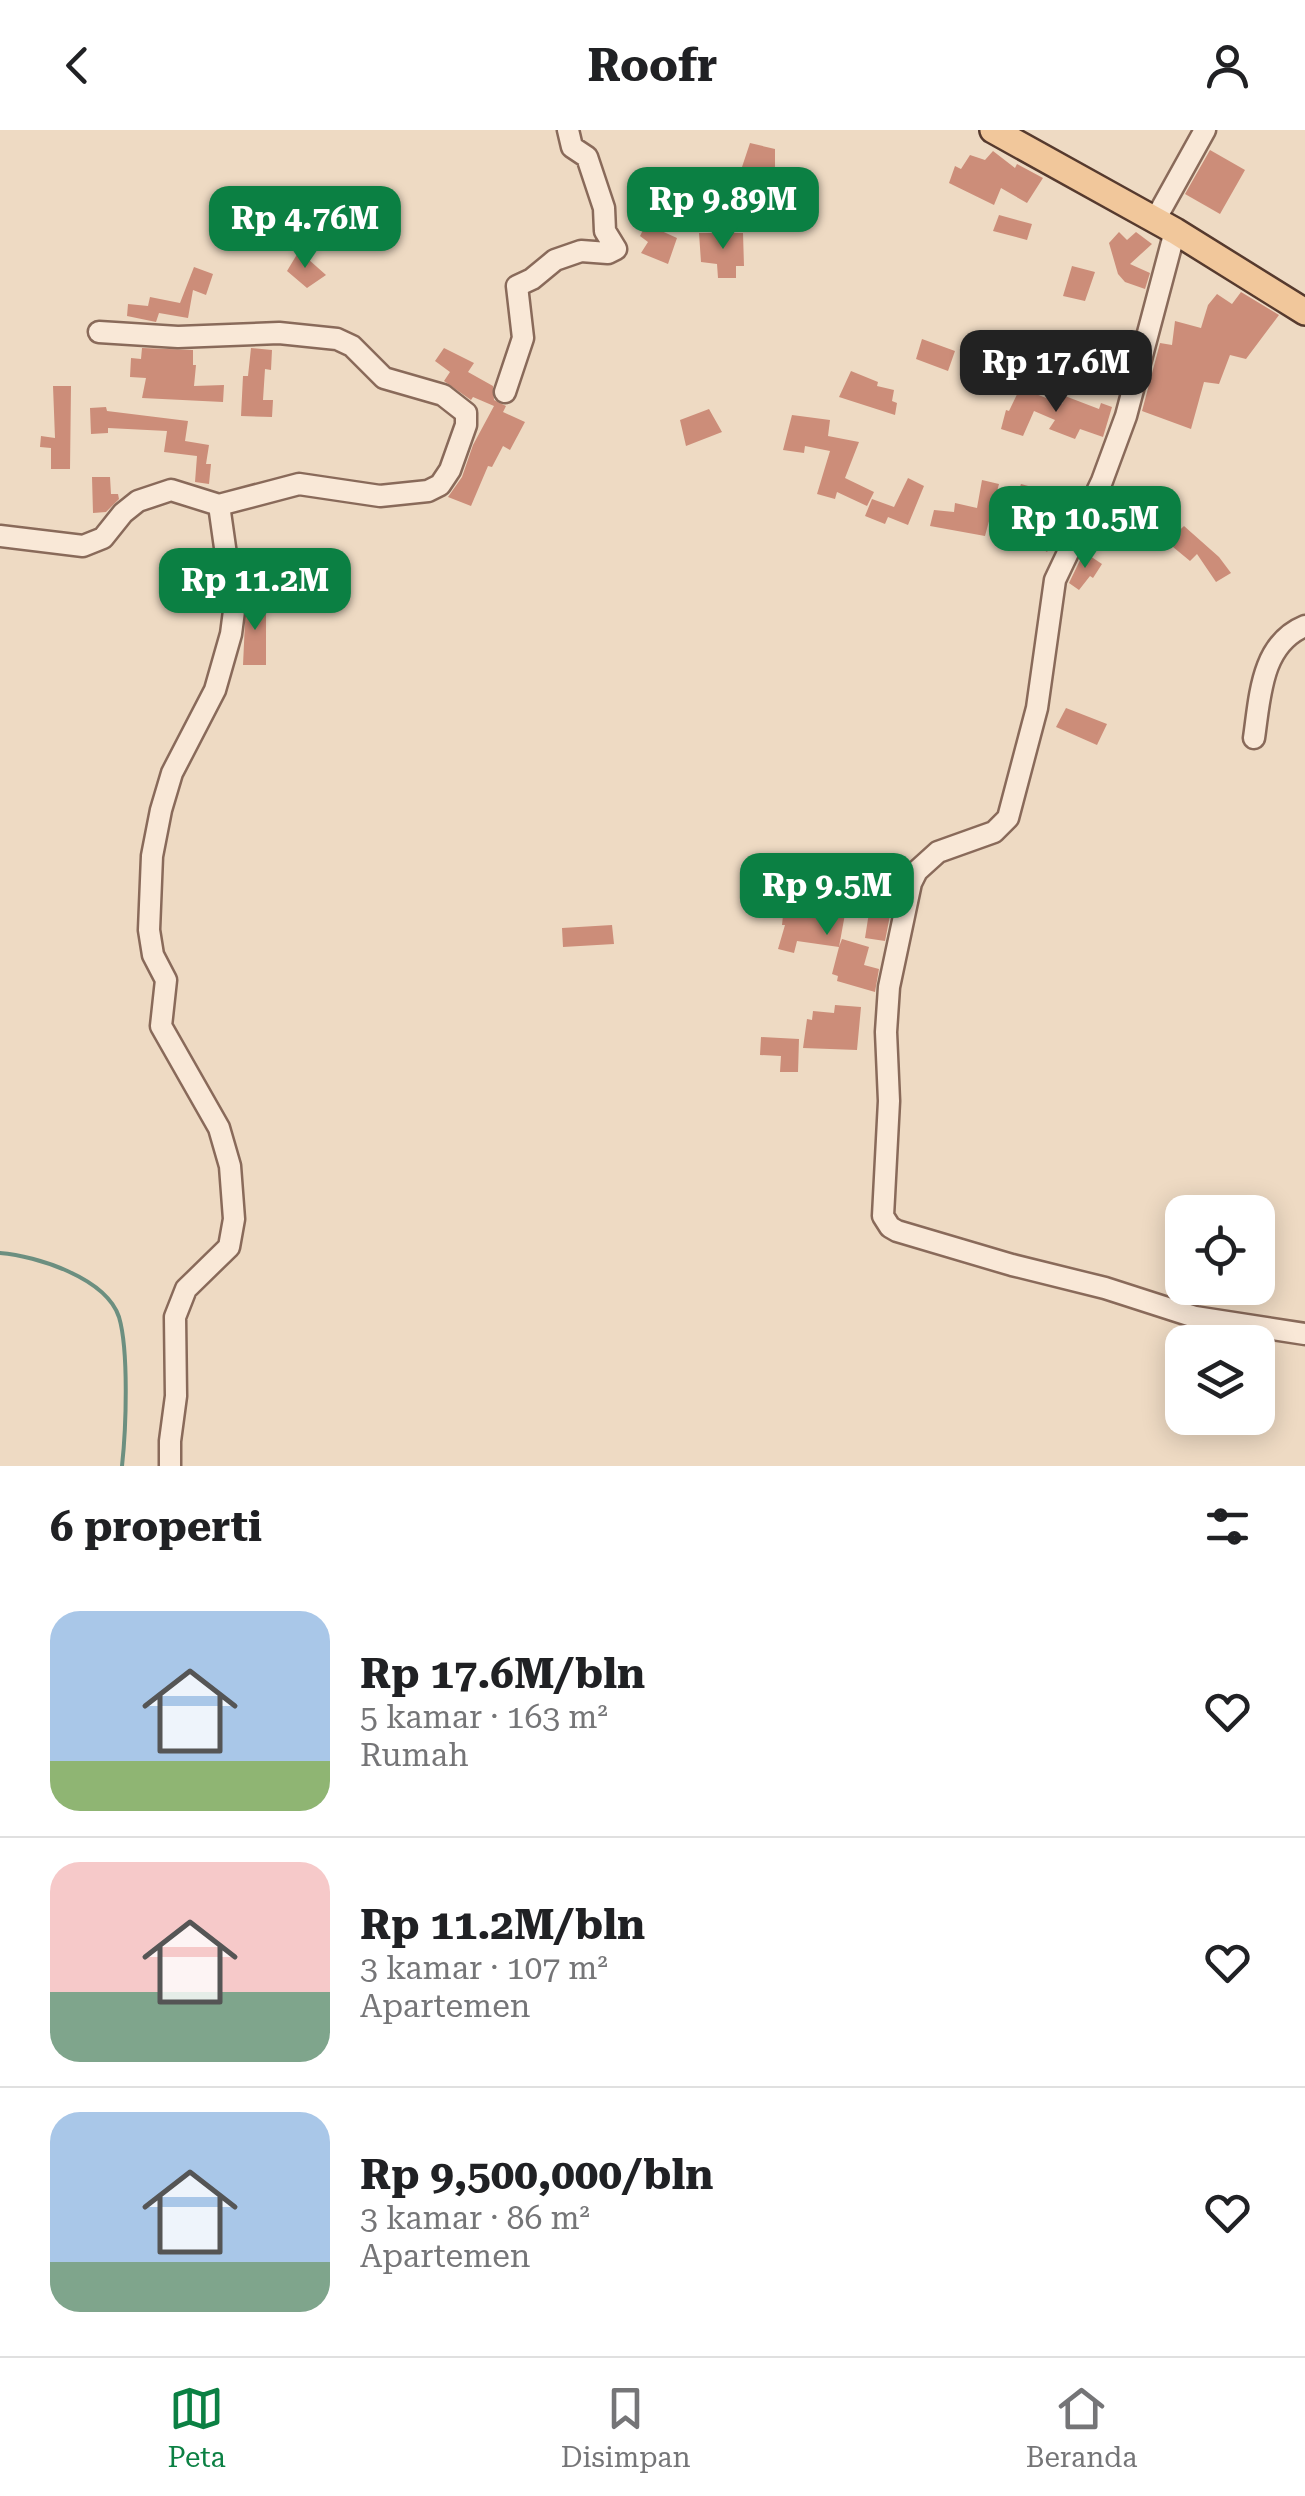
<!DOCTYPE html>
<html lang="id">
<meta charset="utf-8">
<style>
body{margin:0;font-family:"Roboto Serif",serif;background:#f6f6f6;color:#202124;height:100vh;display:flex;flex-direction:column;font-size:38px;white-space:nowrap}
*{box-sizing:border-box;margin:0}
p{font-size:32px;color:#757577}
.icon{flex:none;width:55px;height:55px;fill:none;stroke:currentColor;stroke-width:2;stroke-linecap:round;stroke-linejoin:round}
.map{position:relative;height:1336px;overflow:hidden}
.drawer{display:flex;flex-direction:column;background:#fff;flex:1}
.drawer>*{flex:none}
.controls{position:absolute;left:1165px;top:1065px;display:grid;gap:20px}
.controls a{display:grid;place-items:center;width:110px;height:110px;border-radius:20px;background:#fff;box-shadow:0 5px 25px #0003;font-size:50px}
.price{position:absolute;translate:-50% -85px;padding:0 22px;border-radius:20px;background:#0b8043;color:#fff;font-size:32px;line-height:65px;filter:drop-shadow(0 2px 5px #0008)}
.price::after{content:'';position:absolute;left:50%;top:60px;width:30px;height:22px;margin-left:-15px;background:inherit;clip-path:polygon(0 0,100% 0,50% 100%)}
.price.current{background:#222;color:#fff}
ul{padding:0;list-style:none}
li{display:flex;align-items:center;gap:30px;height:250px;padding:0 50px}
li+li{border-top:2px solid #e0e0e0}
li span{display:grid;place-items:center;flex:none;width:280px;height:200px;border-radius:30px;color:#555}
li>.icon{margin-inline-start:auto}
span .icon{width:120px;height:120px;fill:#fffc;stroke-width:1}
li b{font-size:42px}
h2{display:flex;justify-content:space-between;align-items:center;height:120px;padding:0 50px;font-size:42px}
header{display:flex;justify-content:space-between;align-items:center;height:130px;padding:0 50px;background:#fff;font-size:45px;font-weight:700}
.tab-bar{display:flex;justify-content:space-around;align-items:center;height:140px;border-top:2px solid #e0e0e0;background:#fff;font-size:28px;color:#757577}
.tab-bar a{display:grid;justify-items:center;gap:5px}
.tab-bar .current{color:#0b8043}
.map>svg:first-child{display:block}
.lines{fill:none;stroke-linecap:round;stroke-linejoin:round}
.stream{stroke:#6c8f80;stroke-width:4}
.building{fill:#cc8d79}
.minor-casing{stroke:#896a5a;stroke-width:25}
.major-casing{stroke:#563a2e;stroke-width:30}
.minor{stroke:#f9e8d7;stroke-width:20}
.major{stroke:#f1c79b;stroke-width:25}
</style>
<header><svg class="icon" aria-label="back" viewBox="0 0 24 24"><path d="M15 5l-7 7 7 7"/></svg>Roofr<svg class="icon" aria-label="person" viewBox="0 0 24 24"><circle cx="12" cy="8" r="4"/><path d="M4 21q1-7 8-7t8 7"/></svg></header>
<div class="map">
<svg width="1305" height="1336" viewBox="0 0 1305 1336">
<rect width="100%" height="100%" fill="#eedac3"/>
<g class="lines">
<path class="stream" d="M0 1123C37 1126 106 1148 119 1187 129 1221 126 1300 122 1336"/>
</g>
<path class="building" d="M750 13 775 19V37L754 56 737 52Z
M1210 20 1245 40 1220 84 1185 64Z
M993 21 1015 38 1017 34 1043 48 1027 73 1001 58 994 75 949 53 955 36 961 39 970 25 985 30Z
M386 72 398 106 366 109 360 78Z
M999 85 1032 94 1027 110 993 101Z
M646 94 677 108 668 134 641 123 648 112 640 106Z
M1119 102 1127 110 1136 102 1152 114 1130 134 1150 143 1145 159 1125 152 1118 144 1109 113Z
M699 103H743L744 136H736V148H718L717 134 701 132Z
M299 121 326 145 307 158 287 141Z
M1072 136 1095 142 1085 171 1063 166Z
M194 137 213 144 206 165 193 160 188 188 159 183 156 192 127 186 128 174 148 176 150 167 180 173Z
M1241 162 1279 185 1246 229 1230 225 1219 254 1204 252 1191 299 1142 281 1160 213 1172 215 1175 191 1201 198 1208 175 1217 164 1232 174Z
M922 209 955 221 948 241 916 229Z
M142 218 193 220V235H196L194 256 224 255 223 272 142 268 146 248 130 247 131 228 141 229Z
M251 218 272 220 271 240 265 239 263 270H273L272 287 241 286 243 246H248Z
M444 218 474 233 468 242 493 256 494 270 506 276 503 282 525 292 510 320 503 316 492 337 488 336 471 376 448 367 462 347 473 315 494 276 473 267 471 270 444 251 450 242 435 231Z
M851 241 878 252 877 256 894 260 892 271 897 273 895 285 839 267Z
M53 256H71L70 339H51V318L40 317 41 306 55 308Z
M1020 258 1062 274 1065 266 1099 279 1101 273 1112 277 1103 307 1080 299 1075 309 1049 299 1055 290 1034 281 1023 306 1001 299 1006 280 1009 281Z
M106 277 107 281 188 291 185 311 209 315 206 334H211L209 354 195 352 197 326 164 322 167 301 108 298V303L91 304 90 278Z
M709 279 722 302 686 316 680 290Z
M792 285 830 290 828 306 859 312 845 348 874 362 867 376 837 362 835 369 817 364 830 321 805 316 804 323 783 320Z
M92 347H110L111 364H118L119 369 106 382 93 383Z
M908 348 924 356 908 395 888 387 885 394 865 386 872 369 894 377Z
M982 350 999 354 985 406 930 396 934 380 954 382 955 373 977 378Z
M1021 354 1064 366 1067 357 1082 361 1072 381 1016 368Z
M1134 356 1159 370 1152 381 1163 387 1152 400 1117 378Z
M1005 392 1039 398 1057 407 1047 422 1030 410 999 408Z
M1184 396 1219 427 1231 443 1216 452 1197 424 1190 431 1167 412Z
M1084 422 1102 434 1093 448 1090 446 1079 460 1069 453Z
M246 470H266V535H243Z
M1066 578 1107 594 1097 615 1056 597Z
M866 753 896 755 885 811 865 808 870 776 864 775Z
M785 766 847 773 839 817 842 809 869 817 864 835 879 839 875 862 837 851 838 846 832 844 839 817 797 811 794 823 778 819 785 795H782Z
M612 795 614 814 563 817 562 798Z
M835 875 861 877 857 920 803 918 807 889 812 890 813 881 834 883Z
M761 907 799 909 798 942H780L781 926 760 925Z"/>
<g class="lines">
<g class="minor-casing">
<path id="minor" d="M1155 90 1205 0
M1175 101 1126 286 1102 351 1055 450 1037 578 1008 688 994 702 938 722 917 741 911 753 889 857 886 902 889 971 883 1086 890 1097 897 1101 1012 1135 1105 1158 1195 1187 1305 1204
M505 262 523 208 517 156 532 149 555 130 581 121 608 123 616 119 605 101 604 78 587 27 572 17 568 0
M0 406 83 416 103 408 123 383 138 371 171 360 219 375 299 354 380 366 428 361 440 355 450 340 466 295V283L443 265 384 248 352 216 337 209 279 203 178 207 99 202
M1254 608C1260 567 1261 514 1305 496
M170 1336V1311L176 1266 175 1187 186 1159 229 1117 234 1089 230 1036 219 998 161 896 166 850 153 825 149 800 152 726 161 680 172 643 215 560 231 504 234 481 219 375"/>
</g>
<g class="major-casing">
<path id="major" d="M993 0 1175 101 1305 182"/>
</g>
<use href="#minor" class="minor"/>
<use href="#major" class="major"/>
</g>
</svg>
<div class="controls">
<a><svg class="icon" aria-label="locate" viewBox="0 0 24 24"><circle cx="12" cy="12" r="6"/><path d="M12 2v4M12 18v4M2 12h4M18 12h4"/></svg></a>
<a><svg class="icon" aria-label="layers" viewBox="0 0 24 24"><path d="M12 4l9 5-9 5-9-5zM3 14l9 5 9-5"/></svg></a>
</div>
<b class="price" style="left:723px;top:122px">Rp 9.89M</b>
<b class="price" style="left:305px;top:141px">Rp 4.76M</b>
<b class="price current" style="left:1056px;top:285px">Rp 17.6M</b>
<b class="price" style="left:1085px;top:441px">Rp 10.5M</b>
<b class="price" style="left:255px;top:503px">Rp 11.2M</b>
<b class="price" style="left:827px;top:808px">Rp 9.5M</b>
</div>
<section class="drawer">
<h2>6 properti<svg class="icon" aria-label="filters" viewBox="0 0 24 24"><path d="M4 7h16M4 17h16"/><circle cx="9" cy="7" r="2"/><circle cx="15" cy="17" r="2"/></svg></h2>
<ul>
<li><span style="background:linear-gradient(#a9c7e8 75%,#8fb573 0)"><svg class="icon" aria-label="home" viewBox="0 0 24 24"><path d="M3 11l9-7 9 7M6 9v11h12V9"/></svg></span><div><b>Rp 17.6M/bln</b><p>5 kamar · 163 m²</p><p>Rumah</p></div><svg class="icon" aria-label="heart" viewBox="0 0 24 24"><path d="M12 20l-8-8c-3-5 5-10 8-4 3-6 11-1 8 4z"/></svg></li>
<li><span style="background:linear-gradient(#f6c9c9 65%,#7fa58c 0)"><svg class="icon" aria-label="home" viewBox="0 0 24 24"><path d="M3 11l9-7 9 7M6 9v11h12V9"/></svg></span><div><b>Rp 11.2M/bln</b><p>3 kamar · 107 m²</p><p>Apartemen</p></div><svg class="icon" aria-label="heart" viewBox="0 0 24 24"><path d="M12 20l-8-8c-3-5 5-10 8-4 3-6 11-1 8 4z"/></svg></li>
<li><span style="background:linear-gradient(#a9c7e8 75%,#7fa58c 0)"><svg class="icon" aria-label="home" viewBox="0 0 24 24"><path d="M3 11l9-7 9 7M6 9v11h12V9"/></svg></span><div><b>Rp 9,500,000/bln</b><p>3 kamar · 86 m²</p><p>Apartemen</p></div><svg class="icon" aria-label="heart" viewBox="0 0 24 24"><path d="M12 20l-8-8c-3-5 5-10 8-4 3-6 11-1 8 4z"/></svg></li>
</ul>
</section>
<nav class="tab-bar">
<a class="current"><svg class="icon" aria-label="map" viewBox="0 0 24 24"><path d="M3 6l6-2 6 2 6-2v14l-6 2-6-2-6 2zM9 4v14M15 6v14"/></svg>Peta</a>
<a><svg class="icon" aria-label="saved" viewBox="0 0 24 24"><path d="M7 4h10v16l-5-4-5 4z"/></svg>Disimpan</a>
<a><svg class="icon" aria-label="home" viewBox="0 0 24 24"><path d="M3 11l9-7 9 7M6 9v11h12V9"/></svg>Beranda</a>
</nav>
